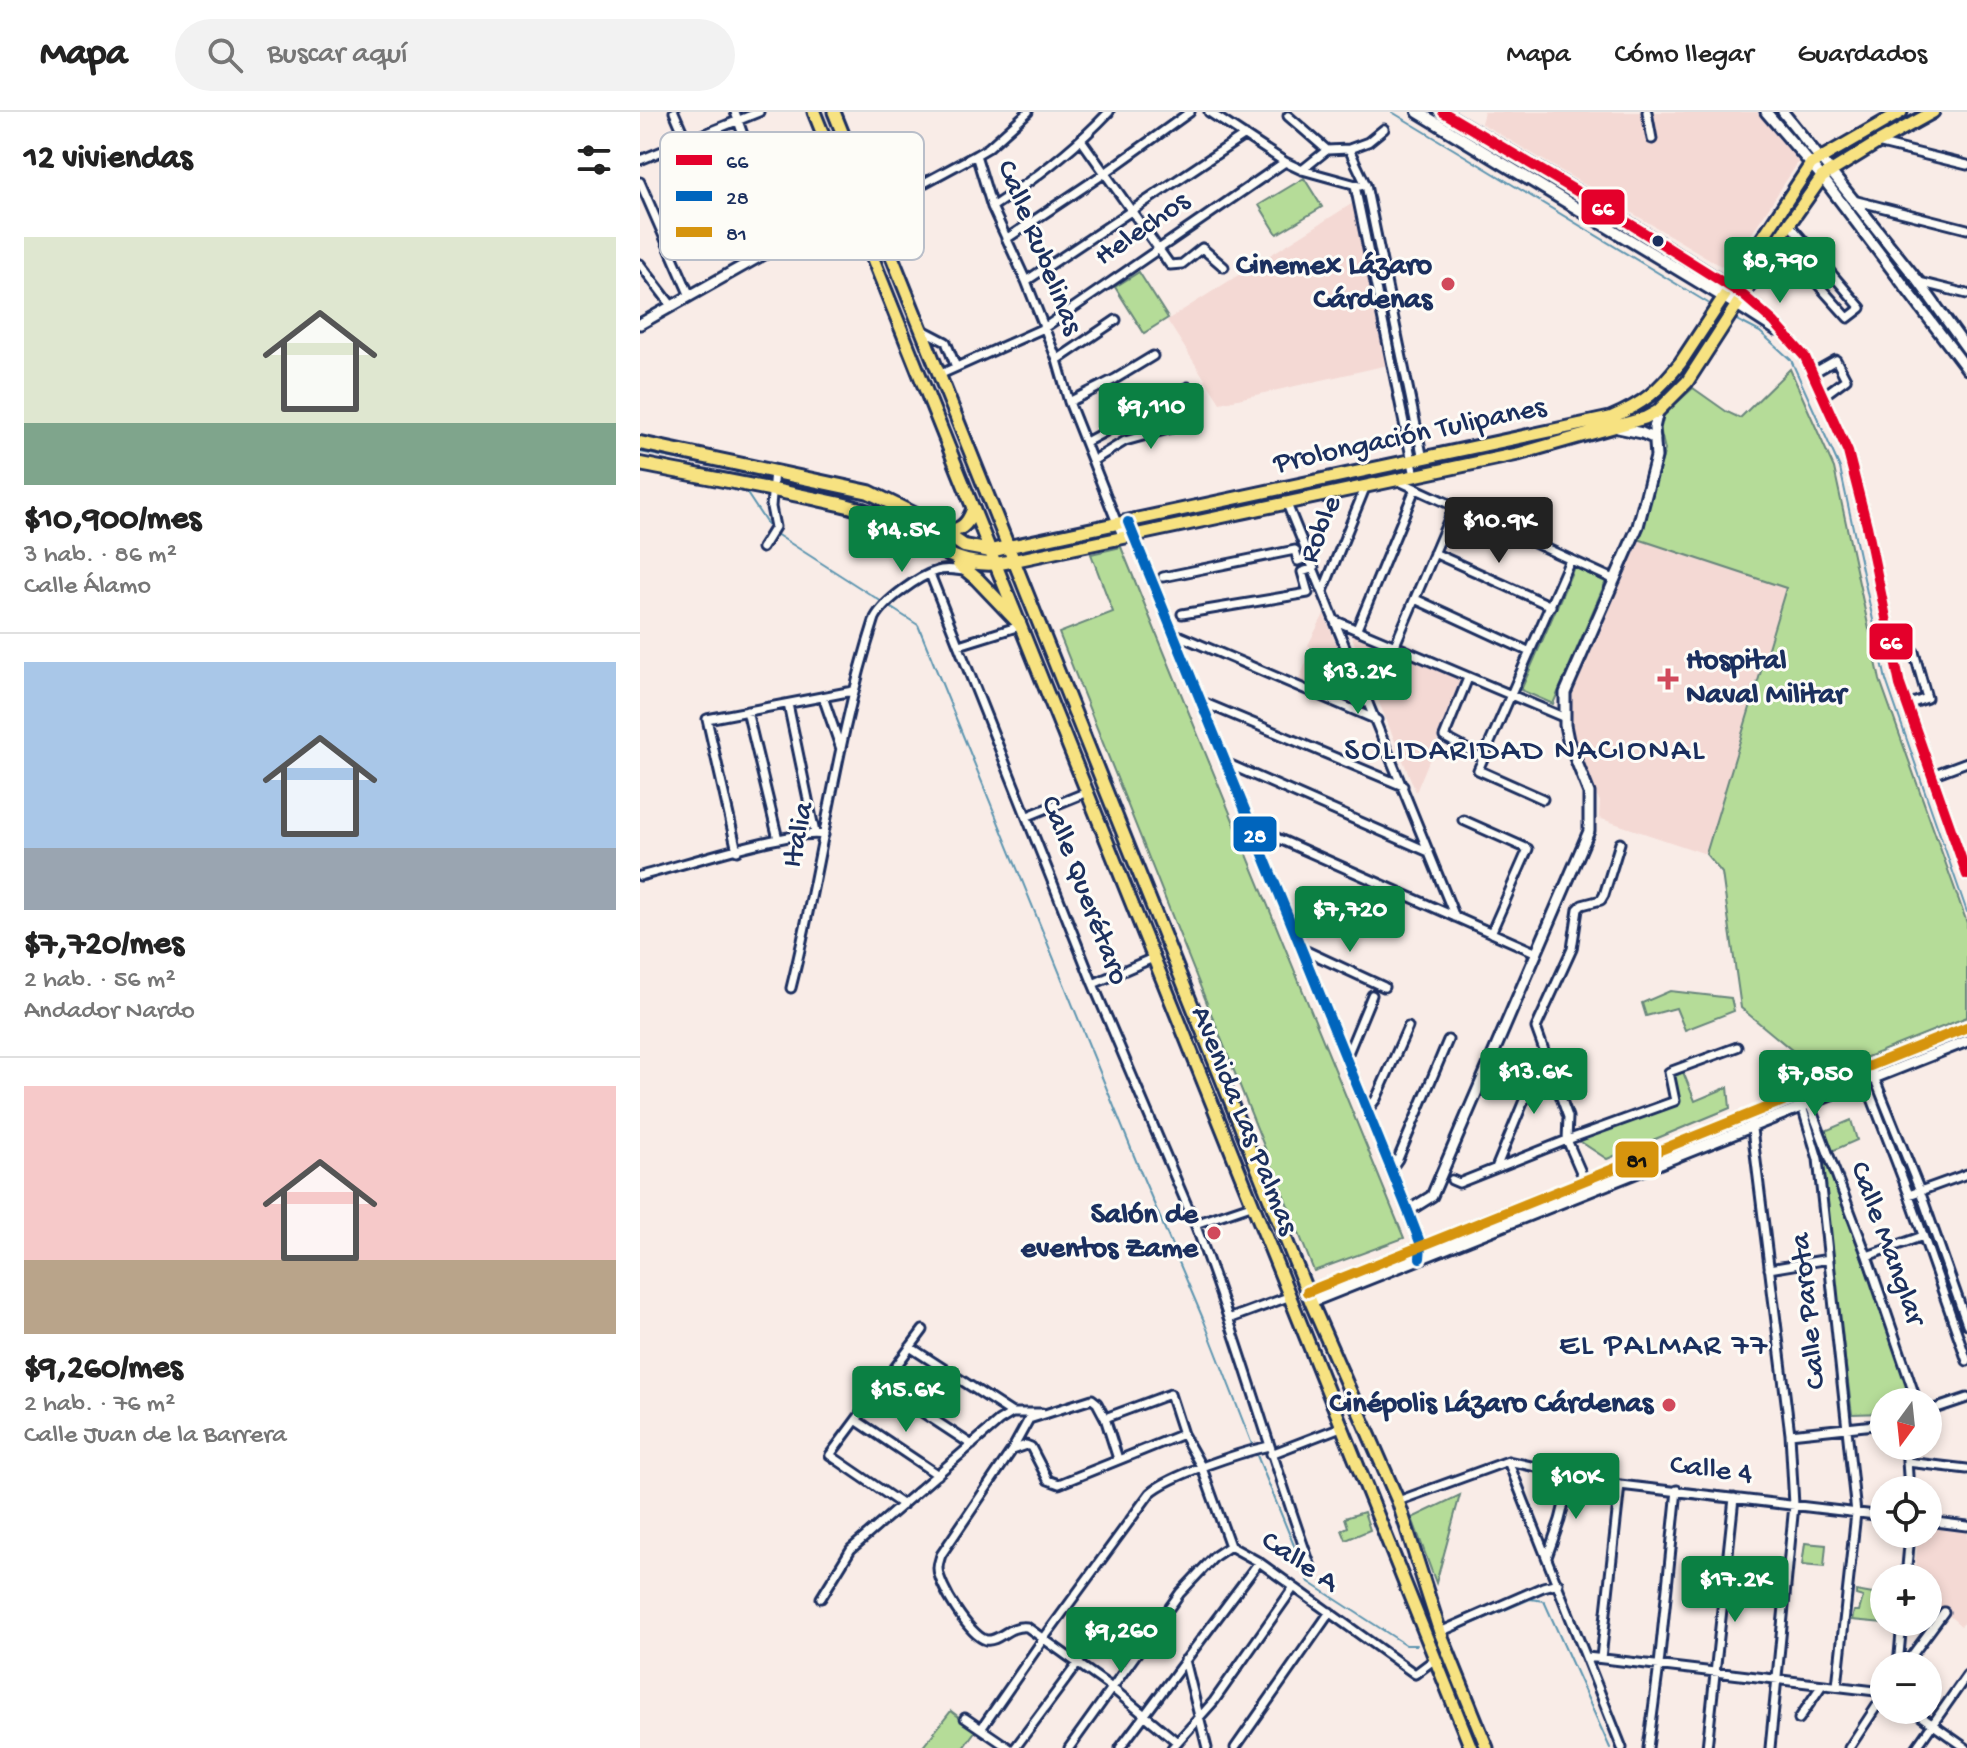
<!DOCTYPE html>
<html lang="es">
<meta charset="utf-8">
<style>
body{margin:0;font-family:"Gochi Hand",sans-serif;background:#f2f2f2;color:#222;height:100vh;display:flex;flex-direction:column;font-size:30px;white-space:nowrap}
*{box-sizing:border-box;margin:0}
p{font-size:26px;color:#767676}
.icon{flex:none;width:44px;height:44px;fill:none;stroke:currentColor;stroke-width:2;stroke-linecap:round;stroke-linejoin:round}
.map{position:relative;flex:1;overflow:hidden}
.drawer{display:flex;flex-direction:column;background:#fff;width:640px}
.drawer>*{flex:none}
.needle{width:52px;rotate:195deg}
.tools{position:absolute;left:1230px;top:1276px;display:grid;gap:16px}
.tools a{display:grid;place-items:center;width:72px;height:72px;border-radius:50%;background:#fff;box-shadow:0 4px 12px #0003;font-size:40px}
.price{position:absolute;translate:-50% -68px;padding:0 18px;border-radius:8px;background:#0b8043;color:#fff;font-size:26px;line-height:52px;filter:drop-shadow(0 2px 4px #0008)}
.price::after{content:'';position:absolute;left:50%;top:48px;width:24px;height:18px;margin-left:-12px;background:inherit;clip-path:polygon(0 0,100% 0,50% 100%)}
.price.on{background:#222;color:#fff}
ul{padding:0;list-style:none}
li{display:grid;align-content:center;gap:16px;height:424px;padding:0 24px}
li+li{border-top:2px solid #e0e0e0}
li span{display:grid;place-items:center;height:248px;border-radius:0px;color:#555}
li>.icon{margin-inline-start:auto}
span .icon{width:144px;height:144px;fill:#fffc;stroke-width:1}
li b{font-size:34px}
h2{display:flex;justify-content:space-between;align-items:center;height:96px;padding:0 24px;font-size:34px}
header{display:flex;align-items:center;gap:48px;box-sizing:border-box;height:112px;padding:0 40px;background:#fff;border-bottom:2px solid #e0e0e0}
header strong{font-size:38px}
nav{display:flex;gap:44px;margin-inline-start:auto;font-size:28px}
.search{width:560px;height:72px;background:#f2f2f2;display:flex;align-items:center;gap:20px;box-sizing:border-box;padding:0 28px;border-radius:44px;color:#767676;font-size:30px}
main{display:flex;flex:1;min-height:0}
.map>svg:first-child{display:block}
.built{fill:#f4d9d4}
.green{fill:#b5dc98;stroke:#68867b;stroke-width:2}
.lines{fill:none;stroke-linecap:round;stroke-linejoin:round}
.stream{stroke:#5d95b0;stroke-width:2}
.minor-casing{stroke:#1b2f5e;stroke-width:13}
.tertiary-casing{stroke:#1b2f5e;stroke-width:15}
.secondary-casing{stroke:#1b2f5e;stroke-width:16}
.primary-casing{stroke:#1b2f5e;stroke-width:17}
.trunk-casing{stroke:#1b2f5e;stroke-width:18}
.minor{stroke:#fdfcf7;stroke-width:7}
.tertiary{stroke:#fdfcf7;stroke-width:9}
.secondary{stroke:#fdfcf7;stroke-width:10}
.primary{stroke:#f7e281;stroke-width:11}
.trunk{stroke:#f7e281;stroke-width:12}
.bus-1-casing{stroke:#fdfcf7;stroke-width:16}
.bus-2-casing{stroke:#fdfcf7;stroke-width:16}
.bus-3-casing{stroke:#fdfcf7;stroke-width:16}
.bus-1{stroke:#e4002b;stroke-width:10}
.bus-2{stroke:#0065bd;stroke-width:10}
.bus-3{stroke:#d6940e;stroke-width:10}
.bus-dot{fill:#1b2f5e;stroke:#fdfcf7;stroke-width:3}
.poi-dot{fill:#d1495b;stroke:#fdfcf7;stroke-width:3}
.labels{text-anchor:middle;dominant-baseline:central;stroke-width:6;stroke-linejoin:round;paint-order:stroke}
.street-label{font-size:30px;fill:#1b2f5e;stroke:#fdfcf7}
.poi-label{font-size:30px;font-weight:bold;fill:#1b2f5e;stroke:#fdfcf7;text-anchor:end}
.neighbourhood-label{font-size:32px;letter-spacing:2px;fill:#1b2f5e;stroke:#fdfcf7}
.key{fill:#fdfcf7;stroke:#b9bec9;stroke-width:2}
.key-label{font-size:22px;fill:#1b2f5e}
.line-badge{stroke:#fdfcf7;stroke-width:3}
.badge-label{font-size:22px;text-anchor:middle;font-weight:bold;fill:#fff}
.pale-badge-label{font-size:22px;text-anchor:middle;font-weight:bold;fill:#111}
</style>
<header>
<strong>Mapa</strong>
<div class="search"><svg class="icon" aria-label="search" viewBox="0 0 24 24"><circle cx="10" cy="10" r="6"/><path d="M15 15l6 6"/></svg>Buscar aquí</div>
<nav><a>Mapa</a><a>Cómo llegar</a><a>Guardados</a></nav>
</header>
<main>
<section class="drawer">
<h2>12 viviendas<svg class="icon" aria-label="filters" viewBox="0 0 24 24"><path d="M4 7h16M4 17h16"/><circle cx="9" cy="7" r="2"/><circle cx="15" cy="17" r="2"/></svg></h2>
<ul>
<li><span style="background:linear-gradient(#dfe7d0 75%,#7fa58c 0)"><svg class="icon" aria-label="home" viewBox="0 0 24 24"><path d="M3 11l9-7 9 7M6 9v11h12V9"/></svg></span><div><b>$10,900/mes</b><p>3 hab. · 86 m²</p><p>Calle Álamo</p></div></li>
<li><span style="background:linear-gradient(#a9c7e8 75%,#9aa5b1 0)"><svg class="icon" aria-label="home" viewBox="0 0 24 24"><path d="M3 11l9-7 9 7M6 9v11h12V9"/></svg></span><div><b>$7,720/mes</b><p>2 hab. · 56 m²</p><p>Andador Nardo</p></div></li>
<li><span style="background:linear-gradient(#f6c9c9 70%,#b9a48a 0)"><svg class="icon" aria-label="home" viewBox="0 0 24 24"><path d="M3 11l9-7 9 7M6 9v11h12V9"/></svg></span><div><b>$9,260/mes</b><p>2 hab. · 76 m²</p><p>Calle Juan de la Barrera</p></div></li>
</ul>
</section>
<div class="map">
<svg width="1327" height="1636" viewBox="0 0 1327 1636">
<rect width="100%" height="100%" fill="#f9ece7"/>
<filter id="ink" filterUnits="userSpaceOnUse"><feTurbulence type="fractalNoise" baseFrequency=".0125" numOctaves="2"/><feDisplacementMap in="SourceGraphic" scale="16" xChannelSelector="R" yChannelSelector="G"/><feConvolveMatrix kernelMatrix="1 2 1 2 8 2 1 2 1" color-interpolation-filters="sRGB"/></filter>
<g filter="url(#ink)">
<path class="built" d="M844 0H1118L1159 49 1088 158 841 11Z
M713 91 748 253 580 291 527 208Z
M998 427 1146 476 1066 742 959 706 960 690 931 623 929 588Z
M684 502 722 594 719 597 658 570 672 536 668 533Z
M709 518 823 567 776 680 733 576Z
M1288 1412 1327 1417V1509L1321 1514 1297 1493 1288 1497V1466H1274L1278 1422H1288Z"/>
<path class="green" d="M664 66 682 95 637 122 619 93Z
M499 160 528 206 504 221 475 175Z
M1150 257 1194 356 1240 568 1327 811V905L1182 963 1101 896 1082 761 1066 742 1146 476 998 427 1025 338 1018 308 1053 276 1087 300 1100 306Z
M481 435 764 1126 674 1159 419 521 473 500 451 442Z
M934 455 966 469 913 592 881 578Z
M1030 879 1091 886 1094 899 1045 918 1036 896 1006 904 1002 891Z
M1043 960 1055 989 1088 975 1090 996 967 1047 938 1028 1038 992 1035 964Z
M1211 1008 1217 1028 1192 1039 1185 1019Z
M1184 1050 1188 1052 1274 1290H1244V1301L1212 1302 1181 1054Z
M820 1383 796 1471 772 1406Z
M724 1400 730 1418 706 1428 702 1418 708 1415 705 1406Z
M1165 1431 1186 1433 1184 1455 1162 1453Z
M1216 1479 1244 1484V1510H1254V1512L1212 1508 1214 1499H1219L1223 1485 1216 1483Z
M311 1599 336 1618 323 1636H282Z"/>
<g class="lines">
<path class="stream" d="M752 0 1068 191
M1095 207 1120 220 1151 248 1200 356 1246 568 1327 800
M0 340 93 358 97 361
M106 380 131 418
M136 422 278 513 501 1061 564 1209 613 1335
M616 1341 669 1470 766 1533H777
M813 1520 890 1487 904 1489 970 1636"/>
<g class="minor-casing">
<path id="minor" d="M34 0 47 30
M95 0 121 74
M388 0 348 36 336 43 352 95 386 169 417 248 429 290 483 426
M569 0 645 50 662 58 720 74
M1007 0 1012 27
M648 4 687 38
M442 29 530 153 542 152 562 136 584 155
M1237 31 1327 53
M709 37 728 30 744 17
M687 38 709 37 726 73 783 347
M0 48 119 0
M662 58 687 38
M0 70 50 184
M715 74 775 364
M1213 88 1327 117
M352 95C395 67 434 37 469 0
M234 98 336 43
M366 127 465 61 550 0
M1138 128 1208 206 1221 196 1149 112
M0 152 32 194
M386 169 605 23
M1279 170 1327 182
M283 218 306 230 316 255
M417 248 476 208
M1173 261 1196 248 1206 267 1183 284
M301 262 404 216 645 50
M429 290 475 267 513 244
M446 330 548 275
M454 348 485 329 557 309
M759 369 975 468
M647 392 815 805
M122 436 135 415 131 395 134 358
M794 441 911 494
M290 462 453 872 555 1112 611 1093
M523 465 655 438 658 449 669 445
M683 479 725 376
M775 487 890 540
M542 502 668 481 662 460 674 456
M696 509 923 605
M717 517 775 377
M533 521 737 608
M319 533 380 514
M755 533 814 395
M1254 543 1274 540 1287 586 1267 593
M828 566 804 625 843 646
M183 585 201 637
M560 589 763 674
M148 592 175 721
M107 599 138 727
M586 651 789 740
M1292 663 1327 650
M903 687 838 658 930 448
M388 704 447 680
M823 708 888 737 851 821
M612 715 897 841
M97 739 67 607 213 579
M0 764C37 755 153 716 184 723
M662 837 744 875
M453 872 513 846
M151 876C182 753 196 626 235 506 244 489 279 464 297 459 305 456 315 458 323 459
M706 946 732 883
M1230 955 1280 1079 1327 1212
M1221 958 1269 1083 1327 1249
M1169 991 1227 1144 1277 1290
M1162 994 1178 1047 1216 1401 1197 1574
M727 999 736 987 768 915
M1110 1001 1150 1322 1154 1393 1130 1636
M856 1056 904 940
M751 1057 758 1047 808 928
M944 1067 927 1028 928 1005 896 916 932 837 938 797 942 793 961 788 964 783 980 731
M812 1068 819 1071 927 1028 1035 989 1029 960 1097 935
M1269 1083 1327 1062
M555 1112C598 1225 630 1342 671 1455
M1227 1144 1283 1124
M1129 1157 1189 1147
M591 1206 648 1185
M270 1235 372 1301
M241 1273 332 1333
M1288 1299 1327 1286
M465 1306 478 1347
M216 1308 298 1363
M1150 1322 1244 1312
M1266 1334 1269 1378
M372 1338 386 1333 391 1335 408 1368 419 1372 543 1322
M631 1342 701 1315
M868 1349 982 1636
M1267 1350 1327 1357
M758 1389 868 1349 980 1373 1244 1404
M263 1393 190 1343 283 1218
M1288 1409 1327 1414
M907 1445 920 1408 931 1363
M1266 1466 1270 1422
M181 1486 211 1437 359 1309 372 1301H402
M800 1520 903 1475 918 1471
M947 1545 1244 1580
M961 1546 980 1373
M545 1548 567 1636
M1258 1554 1262 1510
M1264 1554 1304 1500
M1272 1598 1326 1636
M325 1606 369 1636
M1159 1607 1182 1573
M341 1617 404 1526 510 1381C530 1363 602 1340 629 1334
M537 1630 472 1576 387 1515C367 1513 360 1530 346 1528 330 1524 298 1473 298 1456 298 1451 300 1447 301 1443L372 1338 389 1307 452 1287 457 1291 465 1306 530 1282 543 1322 562 1356 590 1434 619 1450 775 1562 795 1547
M375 1636 464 1516
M429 1636 540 1481 575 1444 590 1434
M480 1636 619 1450
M532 1636 574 1589 654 1475
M595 1636 690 1500
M1008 1636 1019 1553 1037 1378
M1067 1636 1094 1386
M1209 1636 1244 1583
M1276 1636 1327 1563"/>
</g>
<g class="tertiary-casing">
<path id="tertiary" d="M1126 0 1182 65 1327 257
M1143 0 1279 170 1327 237
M1103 183 1134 210 1165 245 1208 340 1227 414 1260 573 1327 763
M1097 193 1136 218
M0 212 211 93
M978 316 1002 321 1015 327
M488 410 768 1099 781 1133 780 1146
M768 1099 792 1084 949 719V681L928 628 925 613V581L998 414 1016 345 1014 316 1018 299
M667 1180 1327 915
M671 1190 1327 929"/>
</g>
<g class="secondary-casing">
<path id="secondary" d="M778 0 1097 193
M803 0 960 93 1103 183"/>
</g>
<g class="primary-casing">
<path id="primary" d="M174 0 831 1636
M194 0 671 1190 758 1389 800 1520 847 1636
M186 106 200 65
M367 435 970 306C1005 291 1018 279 1041 250L1171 52 1261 0
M372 449 878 342 1005 306 1018 299 1047 270 1149 112 1182 65 1237 31 1293 0"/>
</g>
<g class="trunk-casing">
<path id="trunk" d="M0 331 229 380 284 407 324 434 351 439 367 435
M0 352C56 363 112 373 168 385 191 390 216 394 238 404 287 426 315 462 372 449
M303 420C320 419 327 414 333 398
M319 452 337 467 379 511"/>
</g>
<use href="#minor" class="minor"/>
<use href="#tertiary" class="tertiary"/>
<use href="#secondary" class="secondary"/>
<use href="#primary" class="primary"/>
<use href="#trunk" class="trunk"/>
<g class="bus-1-casing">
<path id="bus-1" d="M803 0 960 93 1103 183 1134 210 1165 245 1208 340 1227 414 1260 573 1327 763"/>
</g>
<g class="bus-2-casing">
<path id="bus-2" d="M488 410 768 1099 781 1133 780 1146"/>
</g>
<g class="bus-3-casing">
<path id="bus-3" d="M667 1180 1327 915"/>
</g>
<use href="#bus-1" class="bus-1"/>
<use href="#bus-2" class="bus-2"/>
<use href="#bus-3" class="bus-3"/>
</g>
</g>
<circle class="bus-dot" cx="1018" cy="129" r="7"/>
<g class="poi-dot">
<circle cx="808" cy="172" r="8"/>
<path d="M1024 555h8v8h8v8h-8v8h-8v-8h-8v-8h8z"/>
<circle cx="574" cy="1121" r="8"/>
<circle cx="1029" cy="1293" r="8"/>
</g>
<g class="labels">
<g class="street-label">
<text transform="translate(503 118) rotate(-35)">Helechos</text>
<text transform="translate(398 136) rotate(68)">Calle Rubelinas</text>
<text transform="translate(770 325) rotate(-12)">Prolongación Tulipanes</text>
<text transform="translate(682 418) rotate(-68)">Roble</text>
<text transform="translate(160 723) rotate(-79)">Italia</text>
<text transform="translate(443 779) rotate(69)">Calle Querétaro</text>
<text transform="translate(603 1009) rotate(68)">Avenida Las Palmas</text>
<text transform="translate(1246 1132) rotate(70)">Calle Manglar</text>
<text transform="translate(1170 1199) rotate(-96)">Calle Parota</text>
<text transform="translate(1071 1359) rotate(7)">Calle 4</text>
<text transform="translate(659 1451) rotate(34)">Calle A</text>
</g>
<g class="poi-label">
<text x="792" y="155">Cinemex Lázaro<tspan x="792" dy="34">Cárdenas</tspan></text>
<text x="1046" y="550" text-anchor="start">Hospital<tspan x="1046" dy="34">Naval Militar</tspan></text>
<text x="558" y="1104">Salón de<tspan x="558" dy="34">eventos Zame</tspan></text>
<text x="1013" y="1293">Cinépolis Lázaro Cárdenas</text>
</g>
<g class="neighbourhood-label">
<text x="885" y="640">SOLIDARIDAD NACIONAL</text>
<text x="1024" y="1235">EL PALMAR 77</text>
</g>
</g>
<rect x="20" y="20" width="264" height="128" rx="12" class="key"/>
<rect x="36" y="43" width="36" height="10" fill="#e4002b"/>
<rect x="36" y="79" width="36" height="10" fill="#0065bd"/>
<rect x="36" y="115" width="36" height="10" fill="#d6940e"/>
<g class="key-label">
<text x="86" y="56">66</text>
<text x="86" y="92">28</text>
<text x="86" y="128">81</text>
</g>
<g class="line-badge">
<rect x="940" y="76" width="46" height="38" rx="8" fill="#e4002b"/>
<rect x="1228" y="510" width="46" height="39" rx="8" fill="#e4002b"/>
<rect x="592" y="703" width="46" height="38" rx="8" fill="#0065bd"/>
<rect x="974" y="1028" width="46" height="39" rx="8" fill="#d6940e"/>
</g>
<g class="badge-label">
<text x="963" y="103">66</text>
<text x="1251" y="537">66</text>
<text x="615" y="730">28</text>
</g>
<g class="pale-badge-label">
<text x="997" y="1055">81</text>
</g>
</svg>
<div class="tools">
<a><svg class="needle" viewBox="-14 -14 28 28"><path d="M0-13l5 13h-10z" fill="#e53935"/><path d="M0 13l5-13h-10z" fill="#767676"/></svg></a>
<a><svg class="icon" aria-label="locate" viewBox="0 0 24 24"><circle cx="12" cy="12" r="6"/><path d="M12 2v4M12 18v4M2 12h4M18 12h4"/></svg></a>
<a>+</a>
<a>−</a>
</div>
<b class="price" style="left:1140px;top:193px">$8,790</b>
<b class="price" style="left:511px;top:339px">$9,110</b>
<b class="price on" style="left:859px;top:453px">$10.9K</b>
<b class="price" style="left:262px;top:462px">$14.5K</b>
<b class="price" style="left:718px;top:604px">$13.2K</b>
<b class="price" style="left:710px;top:842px">$7,720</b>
<b class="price" style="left:894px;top:1004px">$13.6K</b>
<b class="price" style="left:1175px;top:1006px">$7,850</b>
<b class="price" style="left:266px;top:1322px">$15.6K</b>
<b class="price" style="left:936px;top:1409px">$10K</b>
<b class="price" style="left:1095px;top:1512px">$17.2K</b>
<b class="price" style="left:481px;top:1563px">$9,260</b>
</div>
</main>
